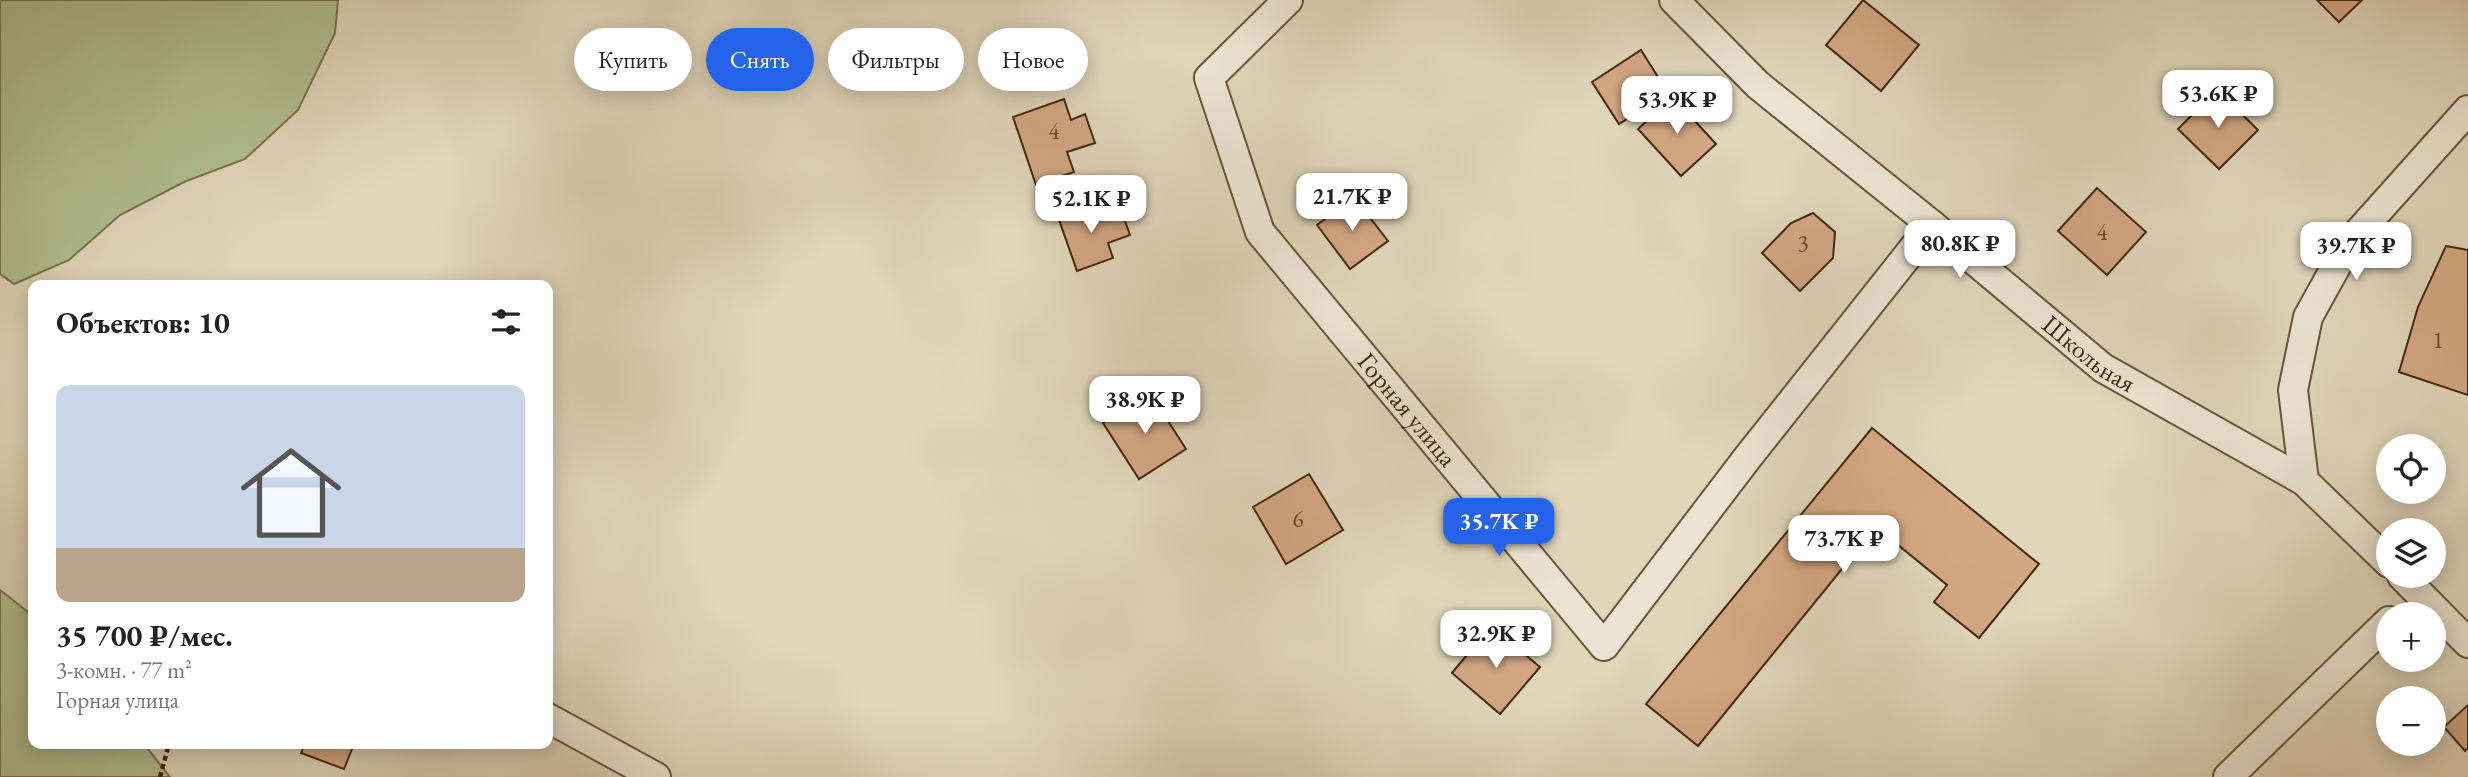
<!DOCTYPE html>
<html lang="ru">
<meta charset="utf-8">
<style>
body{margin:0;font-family:"EB Garamond",serif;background:#f2f2f2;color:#222;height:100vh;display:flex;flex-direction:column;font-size:26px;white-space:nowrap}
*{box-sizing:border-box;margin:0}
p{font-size:23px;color:#767676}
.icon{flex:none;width:38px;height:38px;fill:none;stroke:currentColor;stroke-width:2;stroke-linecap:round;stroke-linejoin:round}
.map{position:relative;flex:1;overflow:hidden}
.panel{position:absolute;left:28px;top:280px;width:525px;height:469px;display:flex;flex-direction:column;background:#fff;border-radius:14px;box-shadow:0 4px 18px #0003}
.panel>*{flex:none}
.hud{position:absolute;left:574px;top:28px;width:665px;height:63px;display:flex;gap:14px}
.buttons{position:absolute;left:2376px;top:434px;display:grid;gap:14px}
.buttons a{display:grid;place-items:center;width:70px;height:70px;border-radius:50%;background:#fff;box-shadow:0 4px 18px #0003;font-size:35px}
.price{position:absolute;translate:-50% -60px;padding:0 16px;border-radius:14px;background:#fff;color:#222;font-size:23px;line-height:46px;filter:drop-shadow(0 2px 4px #0008)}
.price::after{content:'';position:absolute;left:50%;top:42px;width:21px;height:16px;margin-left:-10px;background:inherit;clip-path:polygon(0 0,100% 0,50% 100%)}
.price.current{background:#2563eb;color:#fff}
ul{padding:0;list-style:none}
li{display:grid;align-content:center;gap:14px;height:371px;padding:0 28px}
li+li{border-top:2px solid #e0e0e0}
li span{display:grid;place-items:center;height:217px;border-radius:14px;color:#555}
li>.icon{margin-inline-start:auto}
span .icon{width:126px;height:126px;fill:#fffc;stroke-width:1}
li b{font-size:30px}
h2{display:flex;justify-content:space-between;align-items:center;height:84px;padding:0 28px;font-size:30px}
.pill{padding:0 24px;border-radius:32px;background:#fff;box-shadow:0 4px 18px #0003;font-size:24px;line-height:63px}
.pill.current{background:#2563eb;color:#fff}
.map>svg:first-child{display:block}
.green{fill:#b0be91;stroke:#7a724f;stroke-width:2}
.building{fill:#d3a782;stroke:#43270d;stroke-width:2}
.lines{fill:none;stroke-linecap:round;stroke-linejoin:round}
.street-casing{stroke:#6a5338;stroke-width:32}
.path{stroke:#43270d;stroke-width:4.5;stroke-dasharray:5 3.5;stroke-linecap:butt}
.street{stroke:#ebe4d2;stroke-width:28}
.labels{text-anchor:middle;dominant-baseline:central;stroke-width:5;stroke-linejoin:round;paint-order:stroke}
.number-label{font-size:23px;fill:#67472a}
.street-label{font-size:26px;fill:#43270d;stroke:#ebe4d2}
</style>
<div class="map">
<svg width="2468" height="777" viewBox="0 0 2468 777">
<rect width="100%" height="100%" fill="#e0d6ba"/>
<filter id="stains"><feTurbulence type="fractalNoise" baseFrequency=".00286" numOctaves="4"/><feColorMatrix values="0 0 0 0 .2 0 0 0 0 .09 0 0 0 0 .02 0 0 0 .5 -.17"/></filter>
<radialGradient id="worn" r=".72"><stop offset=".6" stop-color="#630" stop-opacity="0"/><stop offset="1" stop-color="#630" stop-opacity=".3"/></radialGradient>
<path class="green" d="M0 0H338L335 33 298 110 245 159 184 182 120 215 69 260 14 284 0 274Z
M0 590 33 616V744H144L170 777H0Z"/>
<path class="building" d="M1863 0 1919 45 1881 91 1826 45Z
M2317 0H2362L2339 22Z
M1641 50 1668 93 1619 124 1592 82Z
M2217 90 2258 130 2219 169 2178 129Z
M1673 97 1716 144 1681 176 1638 129Z
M1064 99 1071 120 1085 114 1095 143 1067 152 1074 172 1036 185 1013 117Z
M2097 188 2146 232 2107 275 2058 231Z
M1354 197 1388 241 1350 269 1317 225Z
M1093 201 1099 221 1122 213 1130 235 1108 243 1113 258 1077 271 1057 214Z
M1813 213 1835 232 1833 258 1800 291 1762 253 1791 223Z
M2446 246 2468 250V395L2399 372 2418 307Z
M1150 393 1186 449 1139 479 1103 423Z
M1872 428 2039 564 1979 638 1934 602 1947 585 1876 527 1698 746 1646 704Z
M1309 474 1343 530 1286 564 1253 507Z
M1491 626 1540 667 1500 714 1452 673Z
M2468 705V748L2465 751 2444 727Z
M305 744H354L344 769 301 753Z"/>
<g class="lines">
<g class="street-casing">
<g id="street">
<path id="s1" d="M1288 0 1209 78 1260 232 1604 646 1748 457 1932 225"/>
<path id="s2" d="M1674 0 1758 85 1932 225 2103 368 2304 481 2389 563"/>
<path d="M2304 481 2293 390 2308 317 2349 243 2468 110"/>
<path d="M2402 576 2468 643"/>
<path d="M548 718 656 777"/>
<path d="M2228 777 2389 621"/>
</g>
</g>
<path class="path" d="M160 777 169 744"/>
<use href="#street" class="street"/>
</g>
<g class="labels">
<g class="number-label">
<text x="1054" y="131">4</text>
<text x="2102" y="232">4</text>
<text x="1803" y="243">3</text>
<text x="2438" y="340">1</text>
<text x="1298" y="519">6</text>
</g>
<g class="street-label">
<text stroke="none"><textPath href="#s2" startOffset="546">Школьная</textPath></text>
<text stroke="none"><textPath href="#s1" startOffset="504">Горная улица</textPath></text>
</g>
</g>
<rect width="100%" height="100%" filter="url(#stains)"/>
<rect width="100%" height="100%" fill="url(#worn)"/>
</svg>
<div class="buttons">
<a><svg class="icon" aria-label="locate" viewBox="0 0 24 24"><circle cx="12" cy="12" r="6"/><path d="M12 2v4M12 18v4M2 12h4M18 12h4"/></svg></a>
<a><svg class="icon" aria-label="layers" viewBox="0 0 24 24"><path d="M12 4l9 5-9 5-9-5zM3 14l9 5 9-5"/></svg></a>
<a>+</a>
<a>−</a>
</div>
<b class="price" style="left:2218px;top:130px">53.6K ₽</b>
<b class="price" style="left:1677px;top:136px">53.9K ₽</b>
<b class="price" style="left:1352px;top:233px">21.7K ₽</b>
<b class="price" style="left:1091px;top:235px">52.1K ₽</b>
<b class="price" style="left:1960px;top:280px">80.8K ₽</b>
<b class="price" style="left:2356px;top:282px">39.7K ₽</b>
<b class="price" style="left:1145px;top:436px">38.9K ₽</b>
<b class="price current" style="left:1499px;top:558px">35.7K ₽</b>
<b class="price" style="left:1844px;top:575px">73.7K ₽</b>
<b class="price" style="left:1496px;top:670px">32.9K ₽</b>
<div class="hud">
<a class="pill">Купить</a>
<a class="pill current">Снять</a>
<a class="pill">Фильтры</a>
<a class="pill">Новое</a>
</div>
<section class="panel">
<h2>Объектов: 10<svg class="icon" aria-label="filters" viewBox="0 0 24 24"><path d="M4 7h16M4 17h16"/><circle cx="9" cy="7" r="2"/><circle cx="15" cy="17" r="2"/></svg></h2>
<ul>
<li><span style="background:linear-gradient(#c9d6e8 75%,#b9a48a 0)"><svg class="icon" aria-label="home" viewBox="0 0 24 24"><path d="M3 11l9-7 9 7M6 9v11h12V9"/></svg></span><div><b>35 700 ₽/мес.</b><p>3-комн. · 77 m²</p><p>Горная улица</p></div></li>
</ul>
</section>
</div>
